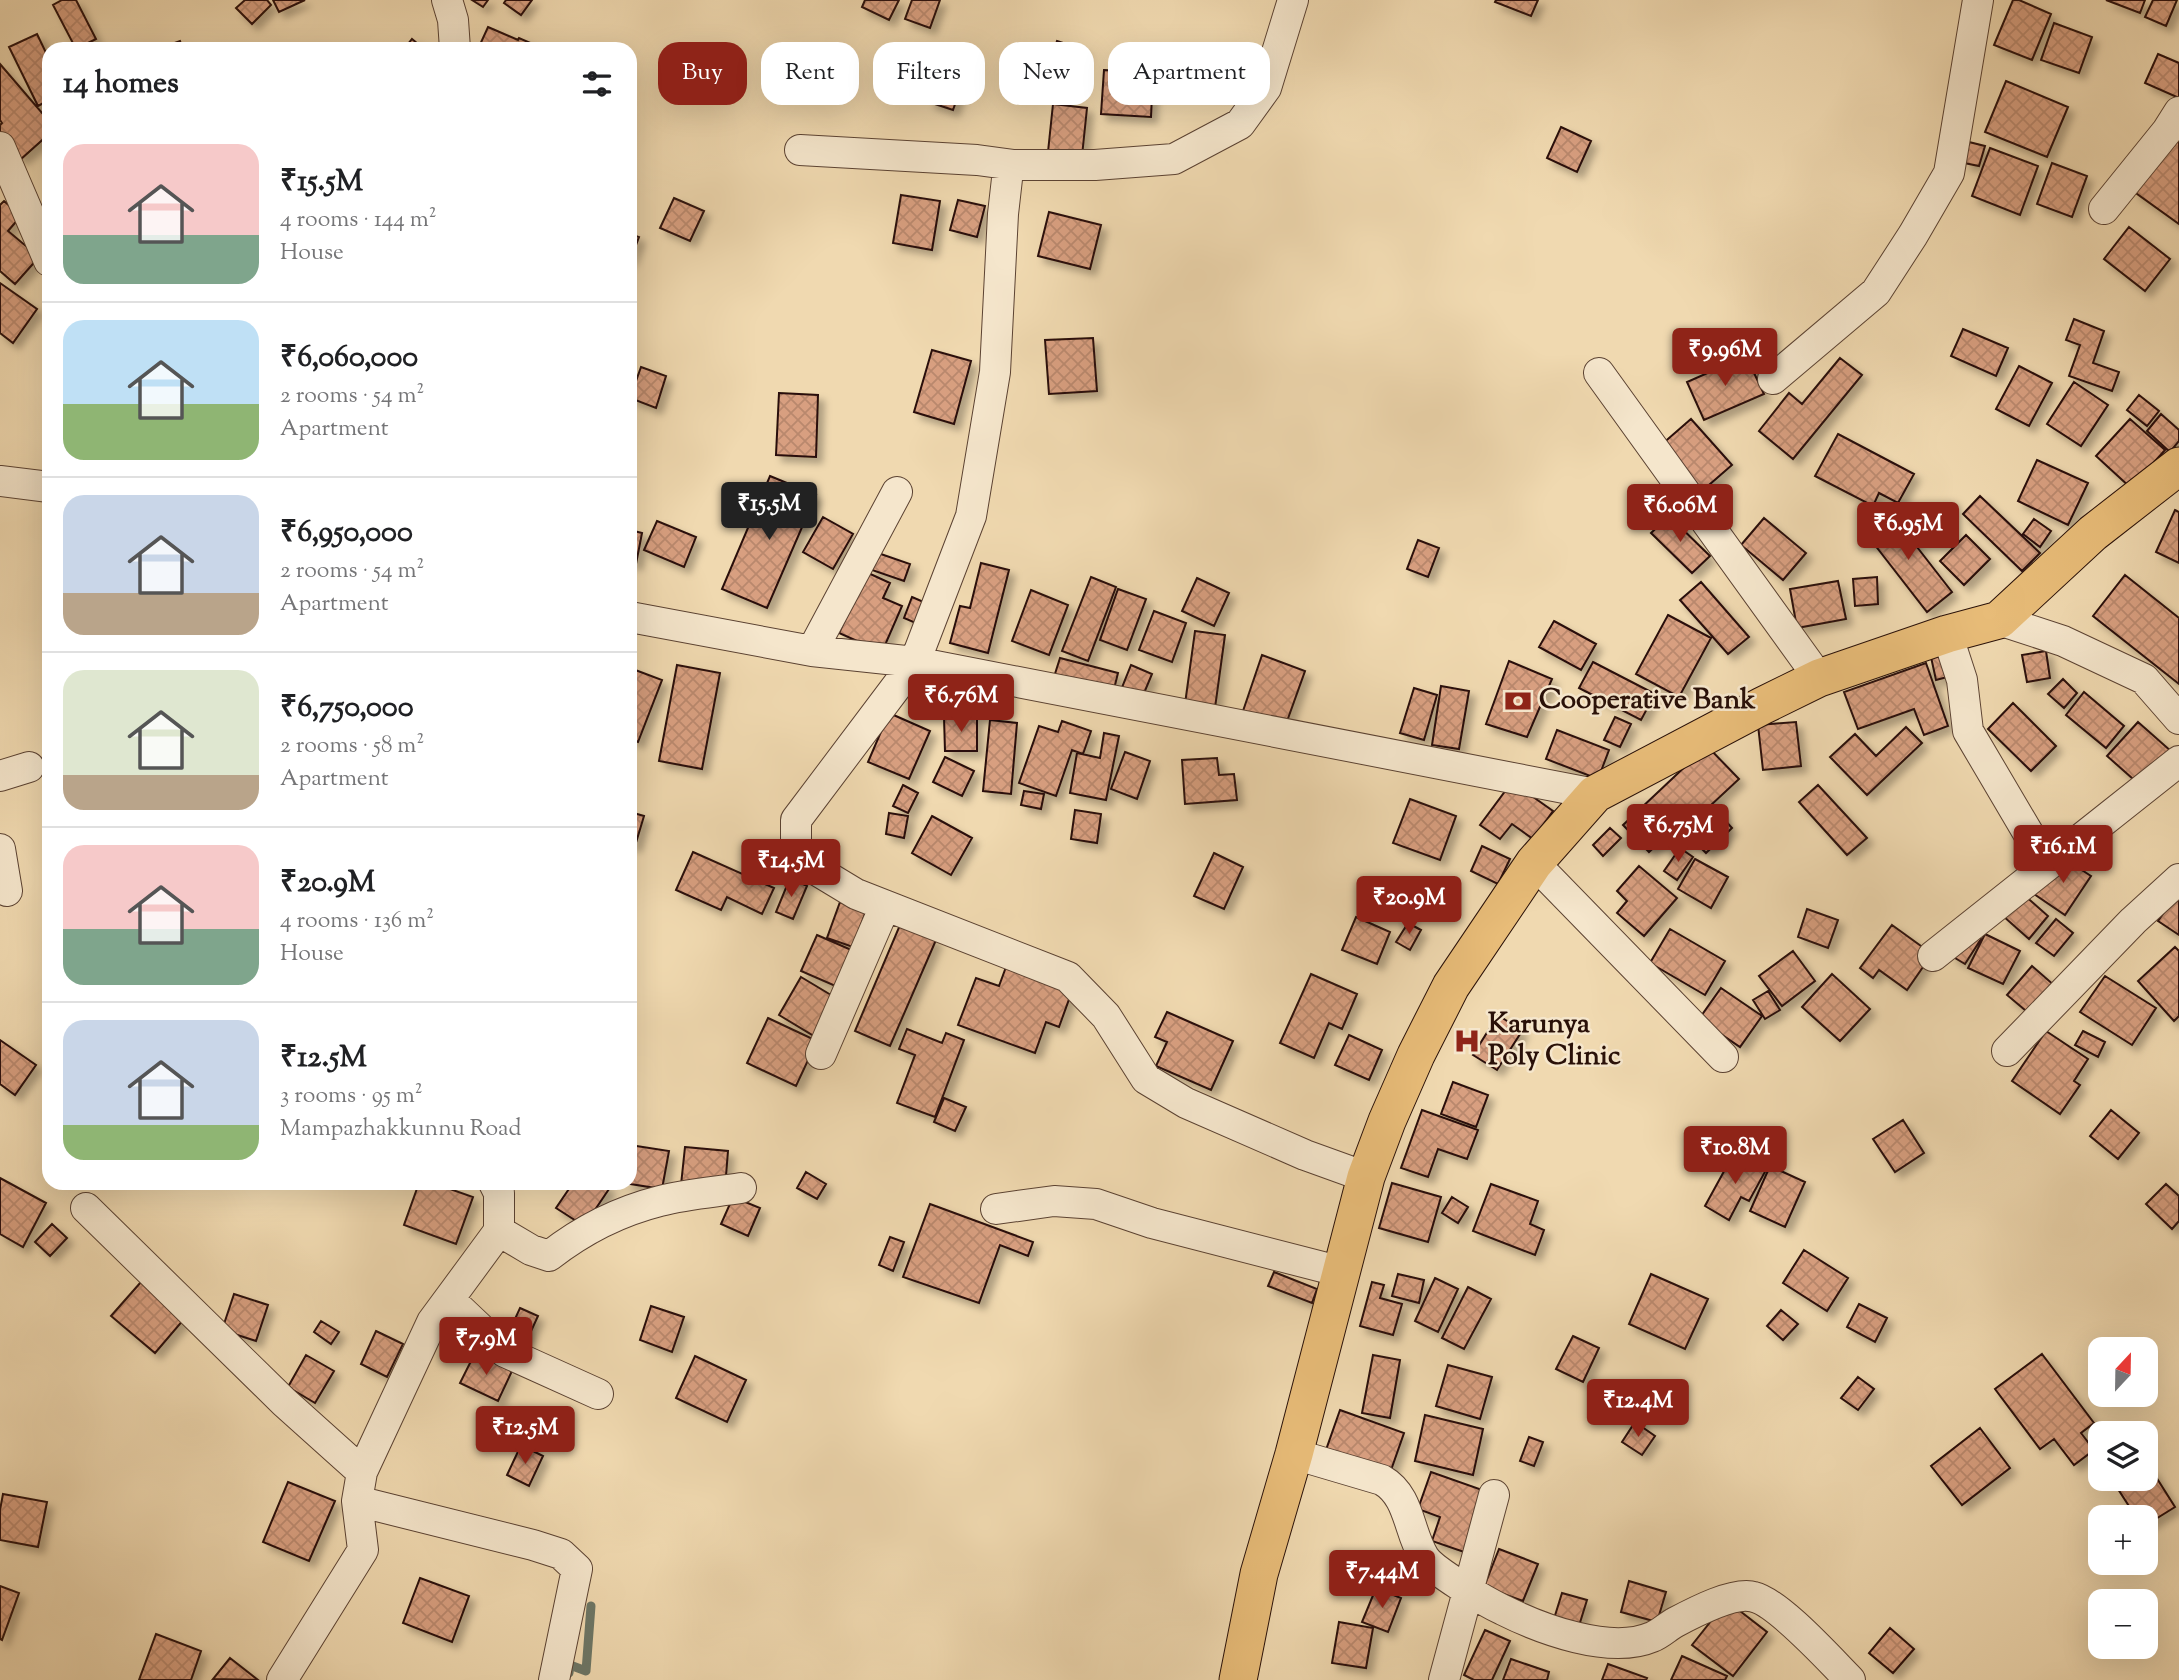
<!DOCTYPE html>
<meta charset="utf-8">
<style>
body{margin:0;font-family:"Sorts Mill Goudy",serif;background:#f6f6f6;color:#202124;height:100vh;display:flex;flex-direction:column;font-size:26px;white-space:nowrap}
*{box-sizing:border-box;margin:0}
p{font-size:23px;color:#757577}
.icon{flex:none;width:38px;height:38px;fill:none;stroke:currentColor;stroke-width:2;stroke-linecap:round;stroke-linejoin:round}
.map{position:relative;flex:1;overflow:hidden}
.sheet{position:absolute;left:42px;top:42px;width:595px;height:1148px;display:flex;flex-direction:column;background:#fff;border-radius:21px;box-shadow:0 7px 28px #0002}
.sheet>*{flex:none}
.hud{position:absolute;left:658px;top:42px;width:665px;height:63px;display:flex;gap:14px}
.needle{width:46px;rotate:22deg}
.tools{position:absolute;left:2088px;top:1337px;display:grid;gap:14px}
.tools a{display:grid;place-items:center;width:70px;height:70px;border-radius:14px;background:#fff;box-shadow:0 7px 28px #0002;font-size:35px}
.price{position:absolute;translate:-50% -60px;padding:0 16px;border-radius:7px;background:#8f2418;color:#fff;font-size:23px;line-height:46px;filter:drop-shadow(0 2px 4px #0008)}
.price::after{content:'';position:absolute;left:50%;top:42px;width:21px;height:16px;margin-left:-10px;background:inherit;clip-path:polygon(0 0,100% 0,50% 100%)}
.price.selected{background:#222;color:#fff}
ul{padding:0;list-style:none}
li{display:flex;align-items:center;gap:21px;height:175px;padding:0 21px}
li+li{border-top:2px solid #e0e0e0}
li span{display:grid;place-items:center;flex:none;width:196px;height:140px;border-radius:21px;color:#555}
li>.icon{margin-inline-start:auto}
span .icon{width:84px;height:84px;fill:#fffc;stroke-width:1}
li b{font-size:30px}
h2{display:flex;justify-content:space-between;align-items:center;height:84px;padding:0 21px;font-size:30px}
.chip{padding:0 24px;border-radius:21px;background:#fff;box-shadow:0 7px 28px #0002;font-size:24px;line-height:63px}
.chip.selected{background:#8f2418;color:#fff}
.map>svg:first-child{display:block}
.lines{fill:none;stroke-linecap:round;stroke-linejoin:round}
.stream{stroke:#6d7767;stroke-width:9}
.building{fill:url(#building-cross-hatch);stroke:#291008;stroke-width:2;filter:url(#shadow)}
.minor-casing{stroke:#5b4232;stroke-width:32}
.major-casing{stroke:#291008;stroke-width:39}
.minor{stroke:#f5e6cc;stroke-width:30}
.major{stroke:#e8bc78;stroke-width:37}
.labels{text-anchor:middle;dominant-baseline:central;stroke-width:5;stroke-linejoin:round;paint-order:stroke}
.poi-label{font-size:28px;font-weight:bold;fill:#291008;stroke:#f5e6cc;text-anchor:start}
</style>
<div class="map">
<svg width="2179" height="1680" viewBox="0 0 2179 1680">
<defs>
<pattern id="building-cross-hatch" width="8" height="8" patternUnits="userSpaceOnUse" patternTransform="scale(1.75)"><rect width="8" height="8" fill="#d89f80"/><path d="M0 0l8 8M0 8l8-8" fill="none" stroke="#b9886d"/></pattern>
<filter id="shadow"><feDropShadow dx="6" dy="6" stdDeviation="3.5" flood-color="#0004"/></filter>
</defs>
<rect width="100%" height="100%" fill="#f0d9b0"/>
<filter id="stains"><feTurbulence type="fractalNoise" baseFrequency=".00286" numOctaves="4"/><feColorMatrix values="0 0 0 0 .2 0 0 0 0 .09 0 0 0 0 .02 0 0 0 .5 -.17"/></filter>
<radialGradient id="worn" r=".72"><stop offset=".6" stop-color="#630" stop-opacity="0"/><stop offset="1" stop-color="#630" stop-opacity=".3"/></radialGradient>
<g class="lines">
<path class="stream" d="M569 1673 570 1665 586 1671 591 1606"/>
</g>
<path class="building" d="M62 0H76L96 39 76 49 53 5Z
M245 0H267L271 5 252 24 236 8Z
M273 0H305L279 12Z
M472 0H488L483 7Z
M506 0H532L521 15 504 3Z
M865 0H899L889 20 862 7Z
M912 0H940L930 28 905 19Z
M1496 0H1538L1531 16 1495 2Z
M2013 0H2019L2051 14 2032 60 1994 45Z
M2106 0H2145L2140 13Z
M2153 0H2177L2166 26 2145 17Z
M2054 23 2092 37 2079 73 2041 60Z
M488 27 518 40 519 38 544 49H478Z
M37 34 49 59V100L38 106 9 47Z
M412 39 424 49H404Z
M180 41 183 49H158Z
M1057 41 1084 50 1071 89 1044 80Z
M2158 54 2179 63V98L2145 83Z
M0 64 49 121V134L21 159 0 136V125L2 123 0 120Z
M1104 70 1153 73 1151 117 1101 114Z
M938 76 962 84 953 110 929 102Z
M2006 81 2068 107 2047 157 1985 132Z
M1053 104 1087 108 1082 156 1048 152Z
M1561 127 1591 141 1577 172 1547 158Z
M2179 129V224L2133 191Z
M1969 142 1985 146 1979 166 1964 163Z
M1990 148 2038 166 2020 215 1972 196Z
M2052 163 2087 176 2072 217 2037 204Z
M901 195 940 201 932 250 893 243Z
M674 198 704 211 690 241 660 228Z
M958 200 985 206 977 237 950 230Z
M4 201 21 216 8 231 39 257 15 284 0 271V205Z
M1049 212 1101 225 1090 269 1038 256Z
M2129 227 2170 259 2145 291 2104 259Z
M630 234 639 237 630 261Z
M0 283 37 309 13 343 0 333Z
M2074 319 2104 331 2093 363 2119 372 2112 391 2069 376 2080 345 2066 340Z
M1963 329 2008 348 1996 376 1951 356Z
M1093 338 1097 391 1049 394 1045 340Z
M932 350 971 361 954 424 914 412Z
M1746 356 1764 394 1704 420 1687 382Z
M1840 358 1862 375 1793 459 1759 431 1789 393 1802 404Z
M2019 366 2052 383 2029 426 1996 409Z
M641 367 666 376 656 408 630 398Z
M2074 382 2108 405 2081 446 2047 424Z
M779 393 818 395 816 457 776 455Z
M2139 395 2159 411 2147 426 2127 410Z
M2161 414 2179 430V441L2170 452 2147 431Z
M1691 419 1732 465 1702 491 1661 445Z
M2130 419 2165 450 2131 488 2096 456Z
M1838 434 1914 474 1898 503 1879 493 1873 506 1815 476Z
M2037 460 2088 483 2068 525 2018 501Z
M770 476 816 495 767 608 722 589Z
M1980 496 2040 553 2022 571 1963 514Z
M2175 510 2179 512V563L2156 552Z
M1889 511 1952 592 1927 612 1864 531Z
M1669 516 1710 556 1692 573 1651 533Z
M823 517 853 534 833 569 803 552Z
M1764 518 1806 553 1783 580 1741 545Z
M2034 519 2051 531 2040 547 2023 534Z
M657 521 696 537 684 567 644 550Z
M630 530 642 533 636 564 630 562Z
M1966 535 1990 559 1964 585 1940 561Z
M1418 540 1439 548 1428 577 1407 569Z
M875 552 910 564 904 581 869 569Z
M981 563 1009 570 988 653 950 643 960 606 970 608Z
M866 572 890 583 883 598 902 606 882 652 839 633Z
M2125 575 2179 618V684L2093 616Z
M1091 577 1116 587 1088 661 1062 651Z
M1877 577 1878 604 1855 606 1853 579Z
M1197 578 1229 593 1214 626 1182 611Z
M1838 581 1846 619 1797 628 1790 589Z
M1701 582 1749 637 1728 654 1680 600Z
M1118 589 1146 599 1127 650 1100 640Z
M1031 590 1068 605 1049 655 1012 641Z
M912 597 926 603 918 624 904 618Z
M1154 611 1186 623 1172 662 1139 650Z
M1668 615 1711 638 1679 697 1636 674Z
M1554 621 1596 644 1581 670 1539 647Z
M1195 631 1225 635 1215 708 1185 704Z
M2046 651 2050 678 2027 682 2022 655Z
M1947 654 1951 676 1936 680 1931 657Z
M1262 655 1305 671 1286 724 1243 711Z
M1060 658 1118 673 1113 693 1054 677Z
M1509 661 1552 679 1527 737 1486 724Z
M1593 662 1655 694 1641 720 1579 688Z
M1926 663 1948 726 1924 735 1914 709 1858 729 1844 692Z
M677 665 720 673 702 769 659 761Z
M1131 665 1152 674 1142 698 1121 690Z
M630 668 662 680 638 742 630 739Z
M2063 679 2077 693 2064 708 2048 694Z
M1441 686 1469 691 1459 749 1432 745Z
M1414 688 1437 695 1424 740 1400 733Z
M2084 692 2124 726 2106 748 2066 715Z
M2013 703 2056 746 2031 771 1988 729Z
M889 713 930 731 909 779 868 762Z
M944 717H977V751H945Z
M1615 717 1631 724 1620 747 1604 740Z
M990 720 1017 723 1011 794 983 791Z
M1062 721 1091 731 1083 754 1072 750 1056 796 1019 783 1039 726 1058 732Z
M1796 722 1801 766 1763 770 1758 725Z
M2138 722 2172 752 2141 786 2107 756Z
M1906 727 1922 743 1867 795 1830 757 1855 734 1876 756Z
M1557 730 1609 750 1598 779 1546 759Z
M1104 733 1119 736 1106 800 1070 793 1077 753 1100 758Z
M1707 746 1739 779 1711 805 1732 828 1706 853 1678 825 1649 852 1623 825Z
M1125 752 1150 761 1137 799 1111 789Z
M945 757 974 771 962 796 933 782Z
M1217 758 1219 775 1234 774 1237 800 1185 804 1182 760Z
M1512 782 1553 811 1533 839 1512 824 1500 839 1480 825Z
M903 785 918 793 908 813 893 806Z
M1818 785 1867 838 1847 855 1799 802Z
M1024 791 1044 794 1041 809 1021 805Z
M1410 799 1456 816 1440 860 1393 843Z
M1075 810 1101 814 1097 843 1071 839Z
M630 812 644 816 635 846 630 844Z
M889 813 908 816 904 838 886 834Z
M932 816 972 838 951 875 912 853Z
M1610 828 1621 838 1603 856 1593 845Z
M1482 846 1510 859 1498 884 1471 871Z
M1680 848 1693 857 1677 880 1664 871Z
M693 852 774 888 762 914 727 897 721 910 676 890Z
M1214 853 1243 867 1224 909 1194 896Z
M2060 856 2091 876 2065 915 2034 894Z
M1695 859 1728 877 1711 908 1678 889Z
M1639 866 1677 898 1644 936 1617 913 1627 901 1617 891Z
M790 878 807 886 793 919 776 912Z
M2179 891V935L2158 921Z
M2023 894 2048 916 2029 939 2003 916Z
M840 902 866 911 853 947 827 938Z
M1807 909 1838 920 1828 948 1798 937Z
M1356 917 1390 932 1377 964 1342 950Z
M2056 919 2073 933 2054 956 2036 943Z
M1408 923 1421 930 1410 950 1396 942Z
M900 925 936 940 890 1046 855 1031Z
M1892 925 1932 954 1907 990 1879 970 1873 978 1860 968Z
M1670 929 1725 961 1705 995 1650 963Z
M1966 930 1981 939 1965 964 1950 955Z
M1985 934 2020 951 2003 984 1968 968Z
M817 935 856 952 840 988 801 971Z
M2175 947 2179 951V1016L2174 1021 2138 981Z
M1793 951 1815 981 1782 1006 1759 976Z
M2032 966 2055 986 2031 1015 2007 995Z
M1006 967 1072 991 1059 1027 1046 1022 1035 1053 958 1025 976 978 999 986Z
M1311 974 1357 994 1342 1029 1329 1023 1314 1058 1280 1043Z
M1832 974 1870 1009 1840 1041 1802 1007Z
M2105 976 2156 1008 2132 1045 2080 1012Z
M801 977 836 998 814 1036 779 1015Z
M1721 988 1762 1016 1740 1047 1699 1019Z
M1768 991 1780 1010 1765 1019 1753 1000Z
M1167 1012 1233 1041 1211 1090 1156 1066 1167 1042 1155 1037Z
M1498 1015 1522 1031 1497 1070 1473 1055Z
M768 1018 817 1041 796 1086 747 1063Z
M907 1029 942 1043 946 1033 964 1040 935 1117 897 1103 915 1055 899 1049Z
M2046 1031 2088 1059 2074 1081 2080 1085 2060 1114 2012 1081Z
M2083 1031 2105 1042 2098 1057 2075 1045Z
M1349 1035 1382 1050 1369 1080 1335 1065Z
M0 1040 36 1065 15 1095 0 1084Z
M1453 1082 1488 1095 1476 1127 1441 1114Z
M944 1098 966 1107 955 1131 934 1122Z
M1422 1110 1478 1130 1467 1159 1438 1149 1428 1177 1401 1168Z
M2111 1110 2139 1133 2118 1159 2090 1136Z
M1903 1120 1924 1153 1895 1172 1873 1139Z
M630 1145 669 1151 662 1189 624 1183H630Z
M685 1147 728 1151 725 1188 681 1185Z
M1734 1153 1766 1170 1749 1201 1741 1197 1729 1220 1705 1206Z
M1770 1166 1805 1182 1785 1227 1750 1211Z
M806 1172 826 1184 817 1199 797 1188Z
M0 1178 46 1203 23 1247 0 1234Z
M419 1183H433L473 1197 456 1244 404 1225Z
M573 1183H601L609 1189 584 1226 556 1208Z
M1392 1183 1441 1197 1428 1242 1379 1228Z
M1491 1184 1538 1201 1530 1224 1544 1230 1535 1255 1473 1231Z
M2166 1184 2179 1196V1221L2172 1229 2146 1204Z
M733 1197 760 1208 748 1236 721 1224Z
M1452 1197 1468 1207 1458 1223 1442 1213Z
M930 1204 1033 1242 1028 1256 1000 1245 979 1303 903 1277Z
M52 1224 67 1238 50 1256 35 1242Z
M890 1237 904 1242 893 1271 879 1265Z
M1804 1250 1848 1278 1827 1311 1783 1283Z
M1274 1272 1317 1289 1312 1303 1268 1286Z
M1398 1274 1424 1280 1419 1303 1392 1296Z
M1651 1274 1708 1299 1685 1349 1629 1324Z
M1435 1278 1458 1289 1438 1332 1415 1321Z
M141 1282 185 1318 155 1353 111 1316Z
M1372 1282 1384 1285 1380 1298 1402 1304 1393 1335 1360 1326Z
M1468 1287 1491 1299 1464 1349 1442 1338Z
M234 1294 268 1305 256 1341 222 1330Z
M1859 1304 1887 1318 1875 1342 1847 1327Z
M651 1306 684 1317 672 1352 640 1340Z
M520 1308 538 1316 527 1340 509 1332Z
M1781 1310 1798 1324 1783 1340 1767 1326Z
M321 1321 339 1332 331 1344 314 1332Z
M376 1331 403 1344 387 1377 361 1364Z
M1573 1336 1599 1348 1583 1382 1556 1369Z
M475 1353 512 1371 498 1401 460 1383Z
M2042 1354 2094 1423 2081 1433 2094 1450 2074 1465 2054 1439 2040 1449 1995 1389Z
M306 1355 334 1371 315 1403 288 1387Z
M1373 1355 1400 1360 1390 1418 1362 1413Z
M695 1356 746 1380 727 1422 676 1398Z
M1448 1365 1492 1377 1480 1419 1436 1406Z
M1858 1377 1874 1389 1858 1410 1841 1398Z
M1340 1410 1404 1433 1390 1473 1326 1450Z
M1425 1415 1483 1429 1473 1475 1415 1461Z
M1635 1422 1655 1436 1642 1455 1622 1442Z
M1980 1428 2010 1468 1962 1505 1931 1466Z
M1529 1437 1543 1442 1534 1466 1520 1461Z
M521 1445 543 1456 529 1486 507 1475Z
M2151 1469 2175 1507 2146 1525V1517H2136L2118 1489 2135 1479H2146V1472Z
M1431 1472 1488 1492 1467 1553 1432 1541 1440 1517 1418 1509Z
M288 1482 335 1501 309 1561 263 1542Z
M3 1494 47 1502 38 1547 0 1540V1510Z
M1499 1549 1538 1564 1523 1601 1484 1587Z
M420 1578 469 1596 452 1642 403 1623Z
M1629 1581 1666 1592 1657 1622 1621 1612Z
M0 1586 19 1593 2 1640 0 1639Z
M1376 1588 1401 1598 1388 1632 1362 1622Z
M1562 1593 1587 1600 1578 1629 1553 1622Z
M1727 1601 1767 1632 1733 1676 1692 1645Z
M1339 1622 1373 1628 1366 1668 1332 1663Z
M1890 1628 1914 1649 1893 1673 1869 1653Z
M1485 1630 1510 1641 1492 1680H1474L1464 1675Z
M156 1634 201 1651 191 1680H139Z
M1682 1656 1727 1676 1725 1680H1671Z
M230 1658 258 1680 213 1679Z
M1511 1659 1549 1672 1547 1680H1503Z
M1608 1664 1647 1678 1646 1680H1602Z"/>
<g class="lines">
<g class="minor-casing">
<path id="minor" d="M447 0 453 20 455 49
M1293 0 1266 88 1240 124 1174 159 1095 165H1014L1008 170 1003 214 995 372 971 516 915 662 796 820V844L813 868 856 894 1068 977 1106 1016 1146 1079 1186 1103 1305 1155 1366 1177
M0 147 49 261
M800 150 977 160 1014 165
M2104 209 2167 131 2179 112
M1599 373 1819 678
M1773 379 1876 292 1913 235 1949 173 1978 0
M0 481 49 487
M630 617 812 651 915 662 1595 794
M1999 620 2063 641 2144 679 2179 719
M1947 634 1962 680 1968 731 2047 865
M812 651 897 492
M0 776 29 767
M0 849 7 891
M1534 863 1723 1057
M1933 956 2179 761
M2007 1051 2133 921 2179 879
M821 1054 885 906
M86 1208 284 1402 362 1472
M996 1209 1054 1201 1096 1204 1152 1223 1342 1272
M499 1231 531 1250 549 1256C581 1231 620 1211 660 1201 686 1194 715 1192 741 1188
M449 1299 505 1352 598 1394
M1294 1454 1382 1480C1410 1496 1408 1531 1424 1557 1433 1571 1486 1602 1503 1610 1541 1629 1610 1655 1652 1637 1660 1634 1667 1627 1674 1623 1693 1613 1734 1591 1754 1597 1779 1603 1830 1660 1850 1680
M357 1501 533 1545 561 1554 577 1569 554 1680
M282 1680 363 1550 357 1501 362 1472 432 1322 499 1231V1193L494 1183
M1444 1680 1494 1495"/>
</g>
<g class="major-casing">
<path id="major" d="M1238 1680 1259 1574 1294 1454 1366 1177 1387 1121 1416 1055 1451 986 1534 863 1595 794 1762 706 1819 678 1947 634 1999 620 2093 533 2179 466"/>
</g>
<use href="#minor" class="minor"/>
<use href="#major" class="major"/>
</g>
<defs>
<g id="bank-bare" transform="scale(2.1)"><path d="M-6-4H6V4H-6ZM0-2.3a2.3 2.3 0 1 0 0 4.6a2.3 2.3 0 1 0 0-4.6Z" fill="#8f2418" stroke="#f5e6cc" stroke-width="2.5" paint-order="stroke"/></g>
<g id="hospital-bare" transform="scale(2.1)"><path d="M-5-5h3v3.5h4V-5h3V5h-3V1.5h-4V5h-3Z" fill="#8f2418" stroke="#f5e6cc" stroke-width="2.5" paint-order="stroke"/></g>
</defs>
<g fill-rule="evenodd">
<use href="#bank-bare" x="1518" y="701"/>
<use href="#hospital-bare" x="1467" y="1041"/>
</g>
<g class="labels">
<g class="poi-label">
<text x="1539" y="701">Cooperative Bank</text>
<text x="1488" y="1025">Karunya<tspan x="1488" dy="32">Poly Clinic</tspan></text>
</g>
</g>
<rect width="100%" height="100%" filter="url(#stains)"/>
<rect width="100%" height="100%" fill="url(#worn)"/>
</svg>
<div class="tools">
<a><svg class="needle" viewBox="-14 -14 28 28"><path d="M0-13l5 13h-10z" fill="#e53935"/><path d="M0 13l5-13h-10z" fill="#757577"/></svg></a>
<a><svg class="icon" aria-label="layers" viewBox="0 0 24 24"><path d="M12 4l9 5-9 5-9-5zM3 14l9 5 9-5"/></svg></a>
<a>+</a>
<a>−</a>
</div>
<b class="price" style="left:1725px;top:388px">₹9.96M</b>
<b class="price selected" style="left:769px;top:542px">₹15.5M</b>
<b class="price" style="left:1680px;top:544px">₹6.06M</b>
<b class="price" style="left:1908px;top:562px">₹6.95M</b>
<b class="price" style="left:961px;top:734px">₹6.76M</b>
<b class="price" style="left:1678px;top:864px">₹6.75M</b>
<b class="price" style="left:2063px;top:885px">₹16.1M</b>
<b class="price" style="left:791px;top:899px">₹14.5M</b>
<b class="price" style="left:1409px;top:936px">₹20.9M</b>
<b class="price" style="left:1735px;top:1186px">₹10.8M</b>
<b class="price" style="left:486px;top:1377px">₹7.9M</b>
<b class="price" style="left:1638px;top:1439px">₹12.4M</b>
<b class="price" style="left:525px;top:1466px">₹12.5M</b>
<b class="price" style="left:1382px;top:1610px">₹7.44M</b>
<div class="hud">
<a class="chip selected">Buy</a>
<a class="chip">Rent</a>
<a class="chip">Filters</a>
<a class="chip">New</a>
<a class="chip">Apartment</a>
</div>
<section class="sheet">
<h2>14 homes<svg class="icon" aria-label="filters" viewBox="0 0 24 24"><path d="M4 7h16M4 17h16"/><circle cx="9" cy="7" r="2"/><circle cx="15" cy="17" r="2"/></svg></h2>
<ul>
<li><span style="background:linear-gradient(#f6c9c9 65%,#7fa58c 0)"><svg class="icon" aria-label="home" viewBox="0 0 24 24"><path d="M3 11l9-7 9 7M6 9v11h12V9"/></svg></span><div><b>₹15.5M</b><p>4 rooms · 144 m²</p><p>House</p></div></li>
<li><span style="background:linear-gradient(#bfe0f5 60%,#8fb573 0)"><svg class="icon" aria-label="home" viewBox="0 0 24 24"><path d="M3 11l9-7 9 7M6 9v11h12V9"/></svg></span><div><b>₹6,060,000</b><p>2 rooms · 54 m²</p><p>Apartment</p></div></li>
<li><span style="background:linear-gradient(#c9d6e8 70%,#b9a48a 0)"><svg class="icon" aria-label="home" viewBox="0 0 24 24"><path d="M3 11l9-7 9 7M6 9v11h12V9"/></svg></span><div><b>₹6,950,000</b><p>2 rooms · 54 m²</p><p>Apartment</p></div></li>
<li><span style="background:linear-gradient(#dfe7d0 75%,#b9a48a 0)"><svg class="icon" aria-label="home" viewBox="0 0 24 24"><path d="M3 11l9-7 9 7M6 9v11h12V9"/></svg></span><div><b>₹6,750,000</b><p>2 rooms · 58 m²</p><p>Apartment</p></div></li>
<li><span style="background:linear-gradient(#f6c9c9 60%,#7fa58c 0)"><svg class="icon" aria-label="home" viewBox="0 0 24 24"><path d="M3 11l9-7 9 7M6 9v11h12V9"/></svg></span><div><b>₹20.9M</b><p>4 rooms · 136 m²</p><p>House</p></div></li>
<li><span style="background:linear-gradient(#c9d6e8 75%,#8fb573 0)"><svg class="icon" aria-label="home" viewBox="0 0 24 24"><path d="M3 11l9-7 9 7M6 9v11h12V9"/></svg></span><div><b>₹12.5M</b><p>3 rooms · 95 m²</p><p>Mampazhakkunnu Road</p></div></li>
</ul>
</section>
</div>
